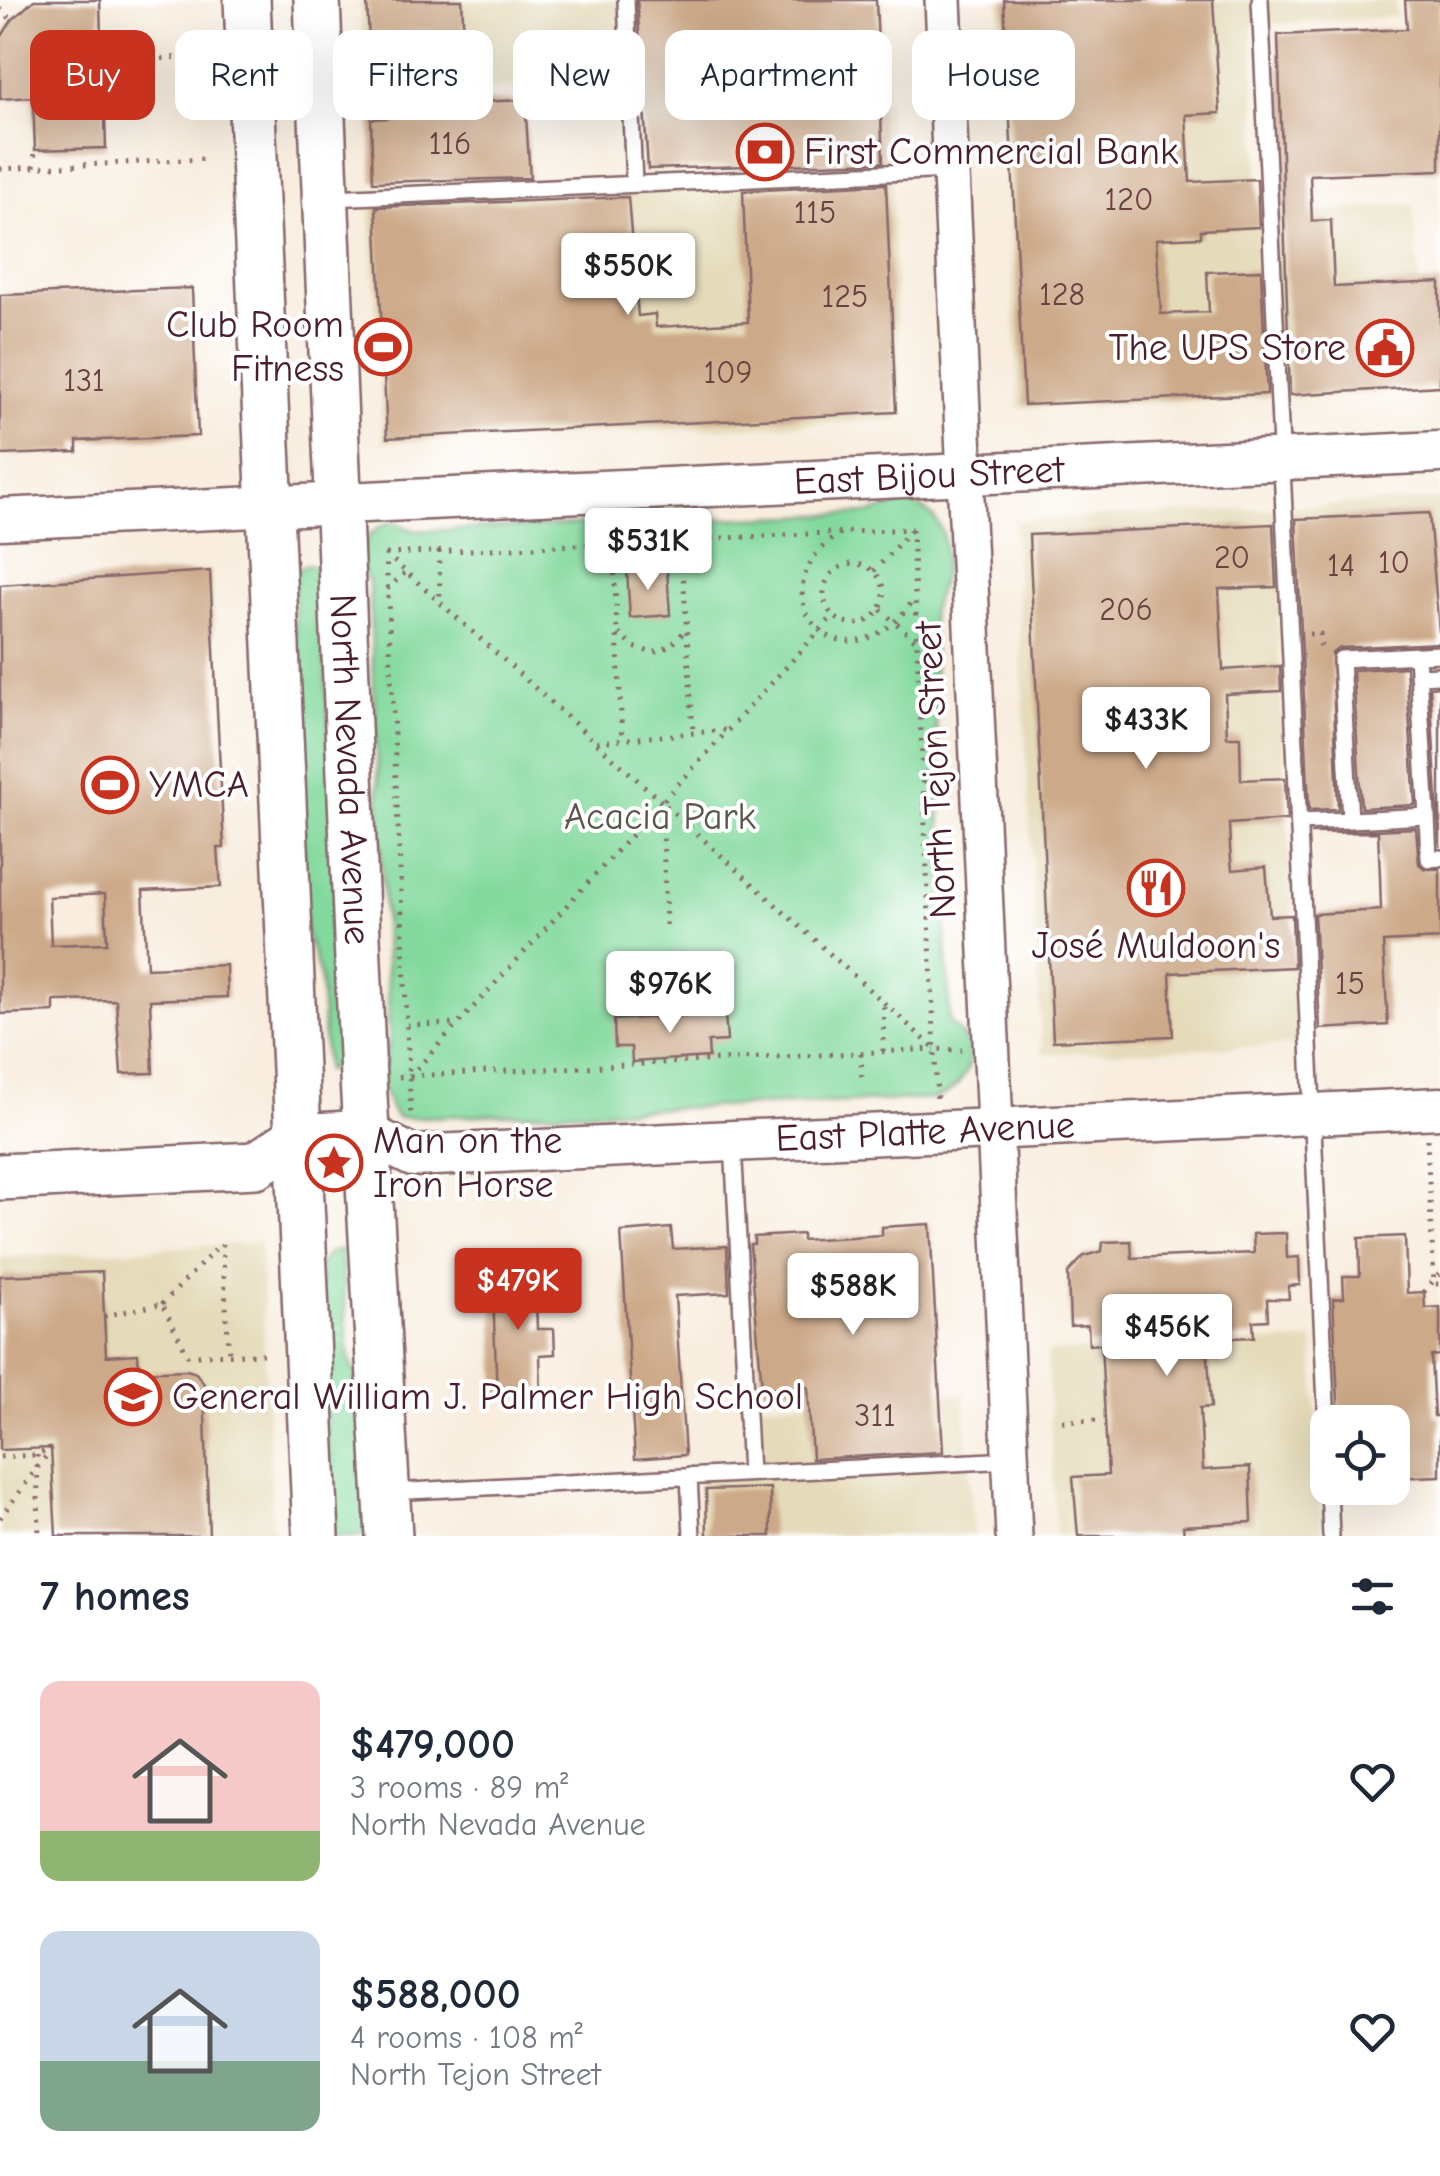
<!DOCTYPE html>
<meta charset="utf-8">
<style>
body{margin:0;font-family:"Comic Neue",sans-serif;background:#f6f6f7;color:#1f2937;height:100vh;display:flex;flex-direction:column;font-size:38px;white-space:nowrap}
*{box-sizing:border-box;margin:0}
p{font-size:32px;color:#747a83}
.icon{flex:none;width:55px;height:55px;fill:none;stroke:currentColor;stroke-width:2;stroke-linecap:round;stroke-linejoin:round}
.map{position:relative;height:1536px;overflow:hidden}
.side{display:flex;flex-direction:column;background:#fff;flex:1}
.side>*{flex:none}
.banner{position:absolute;left:30px;top:30px;width:1380px;height:90px;display:flex;gap:20px}
.tools{position:absolute;left:1310px;top:1405px;display:grid;gap:20px}
.tools a{display:grid;place-items:center;width:100px;height:100px;border-radius:20px;background:#fff;box-shadow:0 10px 40px #0002;font-size:50px}
.price{position:absolute;translate:-50% -85px;padding:0 22px;border-radius:10px;background:#fff;color:#222;font-size:32px;line-height:65px;filter:drop-shadow(0 2px 5px #0008)}
.price::after{content:'';position:absolute;left:50%;top:60px;width:30px;height:22px;margin-left:-15px;background:inherit;clip-path:polygon(0 0,100% 0,50% 100%)}
.price.active{background:#c8321e;color:#fff}
ul{padding:0;list-style:none}
li{display:flex;align-items:center;gap:30px;height:250px;padding:0 40px}
li span{display:grid;place-items:center;flex:none;width:280px;height:200px;border-radius:20px;color:#555}
li>.icon{margin-inline-start:auto}
span .icon{width:120px;height:120px;fill:#fffc;stroke-width:1}
li b{font-size:42px}
h2{display:flex;justify-content:space-between;align-items:center;height:120px;padding:0 40px;font-size:42px}
.pill{padding:0 35px;border-radius:20px;background:#fff;box-shadow:0 10px 40px #0002;font-size:35px;line-height:90px}
.pill.active{background:#c8321e;color:#fff}
.map>svg:first-child{display:block}
.built{fill:#e5dbba}
.green{fill:#83d99d;stroke:#667c64;stroke-width:2.5}
.building{fill:#cca988;fill-rule:evenodd}
.lines{fill:none;stroke-linecap:round;stroke-linejoin:round}
.service-casing{stroke:#87676a;stroke-width:20}
.tertiary-casing{stroke:#87676a;stroke-width:40}
.secondary-casing{stroke:#87676a;stroke-width:45}
.primary-casing{stroke:#87676a;stroke-width:50}
.path{stroke:#87676a;stroke-width:5;stroke-dasharray:2.5 8;stroke-linecap:butt}
.service{stroke:#fff;stroke-width:15}
.tertiary{stroke:#fff;stroke-width:35}
.secondary{stroke:#fff;stroke-width:40}
.primary{stroke:#fff;stroke-width:45}
.labels{text-anchor:middle;dominant-baseline:central;stroke-width:8;stroke-linejoin:round;paint-order:stroke}
.number-label{font-size:32px;fill:#6a4242}
.poi-label{font-size:38px;fill:#4a1f2b;stroke:#fff;text-anchor:start}
.street-label{font-size:38px;fill:#4a1f2b;stroke:#fff}
.park-label{font-size:38px;fill:#5b574d;stroke:#fff}
</style>
<div class="map">
<svg width="1440" height="1536" viewBox="0 0 1440 1536">
<rect width="100%" height="100%" fill="#fff"/>
<filter id="ink" filterUnits="userSpaceOnUse"><feTurbulence type="fractalNoise" baseFrequency=".01" numOctaves="2"/><feDisplacementMap in="SourceGraphic" scale="20" xChannelSelector="R" yChannelSelector="G"/><feConvolveMatrix kernelMatrix="1 2 1 2 8 2 1 2 1" color-interpolation-filters="sRGB"/></filter>
<filter id="wash" filterUnits="userSpaceOnUse"><feTurbulence type="fractalNoise" baseFrequency=".0048" numOctaves="4" result="noise"/><feDisplacementMap in="SourceGraphic" scale="40" xChannelSelector="R" yChannelSelector="G"/><feGaussianBlur stdDeviation="2.25" result="paint"/><feColorMatrix in="noise" values="0 0 0 0 0 0 0 0 0 0 0 0 0 0 0 0 0 1.4 0 .05"/><feComposite in="paint" operator="in"/></filter>
<g filter="url(#wash)">
<rect width="100%" height="100%" fill="#f8edde"/>
<path class="built" d="M360 0H882L890 163 641 175 636 81 365 94Z
M999 0H1395L1396 17 1252 25 1260 216 1414 204 1426 392 1019 408Z
M891 172 901 420 383 443 369 193Z
M1440 500V607L1277 617 1299 1045 1042 1054 1014 521Z
M260 1242 273 1536H0V1258Z
M1313 1340 1322 1536H1056L1047 1352Z
M964 1393 974 1536H700L698 1471 749 1468V1405Z"/>
<path class="green" d="M905 502C959 514 948 571 931 610L950 1024C984 1049 970 1085 935 1099L397 1118C382 1098 375 1065 390 1044L369 582C351 557 364 529 393 522L415 531 873 513Z
M307 564 319 569 349 1058 326 1071 320 976 306 933 293 572Z
M341 1250 349 1358 366 1400 372 1536H329L320 1265 328 1254Z"/>
<g id="blocks">
<path class="building" d="M34 0H100L101 40 119 39 121 86 104 87 106 148 35 150 33 97 0 99V39L12 20Z
M367 0H462L465 58 370 63Z
M637 0H876L883 162 648 169Z
M1004 0H1213L1220 113 1186 115 1190 182 1257 179 1259 227 1201 230V237L1156 239 1161 314 1209 312 1207 272 1261 270 1267 394 1024 405Z
M1405 0H1440V170L1310 175 1312 221 1331 220 1334 287 1440 282V386L1290 395 1278 35 1407 29Z
M525 100 530 178 373 182 371 119 388 118 387 105Z
M886 184 896 412 387 438 376 207 628 197 638 316 655 314 656 327 748 322 743 191Z
M192 288 198 436 77 441V452L0 455V295Z
M1429 513 1440 643 1340 648 1332 653 1338 809 1309 810 1296 519Z
M1273 524 1276 587 1219 589 1223 670 1280 666 1281 691 1225 694 1227 737H1240L1241 780 1285 778 1287 820 1229 824 1230 848 1232 870 1266 867 1270 916 1292 915 1294 967 1170 973 1173 1036 1053 1041 1029 535Z
M667 569 670 615 630 618 627 571Z
M210 571 224 848H218L221 887 143 891 147 968 226 965 227 997 150 1000 153 1073 121 1074 116 1000 54 1001V1012L0 1014V585ZM105 894 107 943 51 945 49 897Z
M1406 667 1415 805 1361 808 1353 670Z
M1440 686V847L1430 687Z
M1416 828 1419 864 1425 869H1440V939L1383 942 1388 1025 1320 1029 1314 914 1381 910 1380 876 1378 832 1310 833Z
M725 1013 727 1041 708 1042 709 1057 632 1062 631 1047H615L614 1020Z
M930 1224 943 1452 812 1459 808 1387 762 1389 750 1244H754V1237L802 1234V1240L882 1235V1227Z
M671 1228 673 1249 727 1246 729 1293 675 1296 685 1455 635 1459 621 1232Z
M1286 1233 1287 1258 1299 1257 1300 1285 1288 1286 1289 1299H1267L1268 1320 1253 1321 1254 1337 1207 1339 1211 1407 1200 1408 1203 1470 1250 1467 1252 1522 1183 1526 1184 1536H1078L1073 1477 1108 1475 1101 1344 1089 1345 1088 1325 1070 1326 1068 1273 1084 1256 1102 1251 1103 1242 1131 1241 1132 1258 1254 1253 1253 1234Z
M1405 1236 1407 1293 1424 1292 1425 1308 1440 1307V1355L1431 1356 1434 1416H1440V1476L1392 1478V1422H1339L1333 1299 1344 1298 1343 1276H1360L1359 1238Z
M535 1267 537 1329H554L555 1354 540 1355 541 1394 497 1396 492 1269Z
M102 1272 106 1356 138 1354 139 1372 187 1370 196 1373 204 1384 209 1536H56L51 1448 0 1450V1276Z
M770 1488 771 1536H707L706 1490Z"/>
</g>
</g>
<g filter="url(#ink)">
<use href="#blocks" fill-opacity="0" stroke="#87676a" stroke-width="2.5"/>
<g class="lines">
<g class="service-casing">
<path id="service" d="M626 0 634 184
M1260 0 1328 1447
M331 198 951 170
M1417 655 1427 816 1350 820 1341 659 1440 654
M1418 676 1440 675
M1427 816 1429 859 1440 858
M1298 822 1350 820
M733 1142 750 1473
M689 1476 692 1536
M1329 1488 1331 1536
M390 1492 1011 1460"/>
</g>
<g class="tertiary-casing">
<path id="tertiary" d="M943 0 1014 1536"/>
</g>
<g class="secondary-casing">
<g id="secondary">
<path id="s1" d="M0 519 1440 452"/>
<path id="s2" d="M366 1133 413 1156 1440 1108"/>
</g>
</g>
<g class="primary-casing">
<g id="primary">
<path d="M247 0 316 1536"/>
<path id="s3" d="M317 0 363 1078 389 1536"/>
<path d="M0 1177 256 1165 298 1137 366 1133"/>
</g>
</g>
<path class="path" d="M0 9 12 20
M120 61 200 56
M34 167 35 150
M0 169 205 159
M612 521 622 738
M912 529 937 1101
M840 533C749 592 842 702 914 599
M681 537 693 733
M439 551 440 602
M386 554 411 1120
M386 554 912 529
M386 554 662 802
M824 594a30 30 0 1 1 60 0a30 30 0 1 1-60 0Z
M874 571 912 529
M387 589 406 572
M881 610 916 641
M619 634 634 647 653 653 671 646 687 628
M1309 634H1320L1321 651
M597 742 725 730
M666 925 662 802 833 616
M407 1025 458 1024
M883 1051 884 1004
M861 1053 862 1083
M410 1076 935 1049
M399 1077 410 1076 662 802 935 1049 962 1050
M1427 1139 1434 1284H1440
M222 1244 229 1353
M1424 1292 1440 1273
M162 1304 220 1245
M104 1316 162 1304 188 1355 265 1354
M1062 1421 1105 1420
M37 1455 39 1536
M0 1457 37 1455 49 1449
M0 1518 52 1448"/>
<use href="#service" class="service"/>
<use href="#tertiary" class="tertiary"/>
<use href="#secondary" class="secondary"/>
<use href="#primary" class="primary"/>
</g>
</g>
<defs>
<g id="bank-ring" transform="scale(2.875)"><circle r="9.5" fill="#fff" stroke="#c8321e" stroke-width="1.5"/><path d="M-6-4H6V4H-6ZM0-2.3a2.3 2.3 0 1 0 0 4.6a2.3 2.3 0 1 0 0-4.6Z" fill="#c8321e"/></g>
<g id="stadium-ring" transform="scale(2.875)"><circle r="9.5" fill="#fff" stroke="#c8321e" stroke-width="1.5"/><path d="M0-5a6.5 5 0 1 0 0 10a6.5 5 0 1 0 0-10ZM-3.5-1.8h7v3.6h-7Z" fill="#c8321e"/></g>
<g id="civic-ring" transform="scale(2.875)"><circle r="9.5" fill="#fff" stroke="#c8321e" stroke-width="1.5"/><path d="M-.6-6.5H3V-4.5H.6V-3L4-1V1h2V6H-6V1h2V-1L-.6-3ZM-1.2 2.5V6h2.4V2.5Z" fill="#c8321e"/></g>
<g id="restaurant-ring" transform="scale(2.875)"><circle r="9.5" fill="#fff" stroke="#c8321e" stroke-width="1.5"/><path d="M-5-6h1v4h1v-4h1v4h1v-4h1v5L-1.5 .5V6h-2V.5L-5-1ZM5-6V6H3V1.5H1.5Q1.5-4 5-6Z" fill="#c8321e"/></g>
<g id="sight-ring" transform="scale(2.875)"><circle r="9.5" fill="#fff" stroke="#c8321e" stroke-width="1.5"/><path d="M0-6L1.8-2.2L6-1.7L2.9 1.2L3.7 5.4L0 3.3L-3.7 5.4L-2.9 1.2L-6-1.7L-1.8-2.2Z" fill="#c8321e"/></g>
<g id="school-ring" transform="scale(2.875)"><circle r="9.5" fill="#fff" stroke="#c8321e" stroke-width="1.5"/><path d="M0-5L7-2L0 1L-7-2ZM-4 1L0 2.5L4 1V4Q0 6-4 4Z" fill="#c8321e"/></g>
</defs>
<g fill-rule="evenodd">
<use href="#bank-ring" x="765" y="152"/>
<use href="#stadium-ring" x="383" y="347"/>
<use href="#civic-ring" x="1385" y="348"/>
<use href="#stadium-ring" x="110" y="785"/>
<use href="#restaurant-ring" x="1156" y="888"/>
<use href="#sight-ring" x="334" y="1163"/>
<use href="#school-ring" x="133" y="1397"/>
</g>
<g class="labels">
<g class="number-label">
<text x="450" y="143">116</text>
<text x="1129" y="199">120</text>
<text x="815" y="212">115</text>
<text x="1062" y="294">128</text>
<text x="845" y="296">125</text>
<text x="728" y="372">109</text>
<text x="84" y="380">131</text>
<text x="1232" y="557">20</text>
<text x="1394" y="562">10</text>
<text x="1341" y="565">14</text>
<text x="1126" y="609">206</text>
<text x="1350" y="983">15</text>
<text x="875" y="1415">311</text>
</g>
<g class="poi-label">
<text x="804" y="152">First Commercial Bank</text>
<text x="344" y="325" text-anchor="end">Club Room<tspan x="344" dy="44">Fitness</tspan></text>
<text x="1346" y="348" text-anchor="end">The UPS Store</text>
<text x="149" y="785">YMCA</text>
<text x="1156" y="946" text-anchor="middle">José Muldoon's</text>
<text x="373" y="1141">Man on the<tspan x="373" dy="44">Iron Horse</tspan></text>
<text x="172" y="1397">General William J. Palmer High School</text>
</g>
<g class="street-label">
<text stroke="none"><textPath href="#s1" startOffset="930">East Bijou Street</textPath></text>
<text stroke="none"><textPath href="#s3" startOffset="770">North Nevada Avenue</textPath></text>
<text transform="translate(936 770) rotate(-93)">North Tejon Street</text>
<text stroke="none"><textPath href="#s2" startOffset="565">East Platte Avenue</textPath></text>
</g>
<g class="park-label">
<text x="660" y="817">Acacia Park</text>
</g>
</g>
</svg>
<div class="tools">
<a><svg class="icon" aria-label="locate" viewBox="0 0 24 24"><circle cx="12" cy="12" r="6"/><path d="M12 2v4M12 18v4M2 12h4M18 12h4"/></svg></a>
</div>
<b class="price" style="left:628px;top:318px">$550K</b>
<b class="price" style="left:648px;top:593px">$531K</b>
<b class="price" style="left:1146px;top:772px">$433K</b>
<b class="price" style="left:670px;top:1036px">$976K</b>
<b class="price active" style="left:518px;top:1333px">$479K</b>
<b class="price" style="left:853px;top:1338px">$588K</b>
<b class="price" style="left:1167px;top:1379px">$456K</b>
<div class="banner">
<a class="pill active">Buy</a>
<a class="pill">Rent</a>
<a class="pill">Filters</a>
<a class="pill">New</a>
<a class="pill">Apartment</a>
<a class="pill">House</a>
</div>
</div>
<section class="side">
<h2>7 homes<svg class="icon" aria-label="filters" viewBox="0 0 24 24"><path d="M4 7h16M4 17h16"/><circle cx="9" cy="7" r="2"/><circle cx="15" cy="17" r="2"/></svg></h2>
<ul>
<li><span style="background:linear-gradient(#f6c9c9 75%,#8fb573 0)"><svg class="icon" aria-label="home" viewBox="0 0 24 24"><path d="M3 11l9-7 9 7M6 9v11h12V9"/></svg></span><div><b>$479,000</b><p>3 rooms · 89 m²</p><p>North Nevada Avenue</p></div><svg class="icon" aria-label="heart" viewBox="0 0 24 24"><path d="M12 20l-8-8c-3-5 5-10 8-4 3-6 11-1 8 4z"/></svg></li>
<li><span style="background:linear-gradient(#c9d6e8 65%,#7fa58c 0)"><svg class="icon" aria-label="home" viewBox="0 0 24 24"><path d="M3 11l9-7 9 7M6 9v11h12V9"/></svg></span><div><b>$588,000</b><p>4 rooms · 108 m²</p><p>North Tejon Street</p></div><svg class="icon" aria-label="heart" viewBox="0 0 24 24"><path d="M12 20l-8-8c-3-5 5-10 8-4 3-6 11-1 8 4z"/></svg></li>
</ul>
</section>
